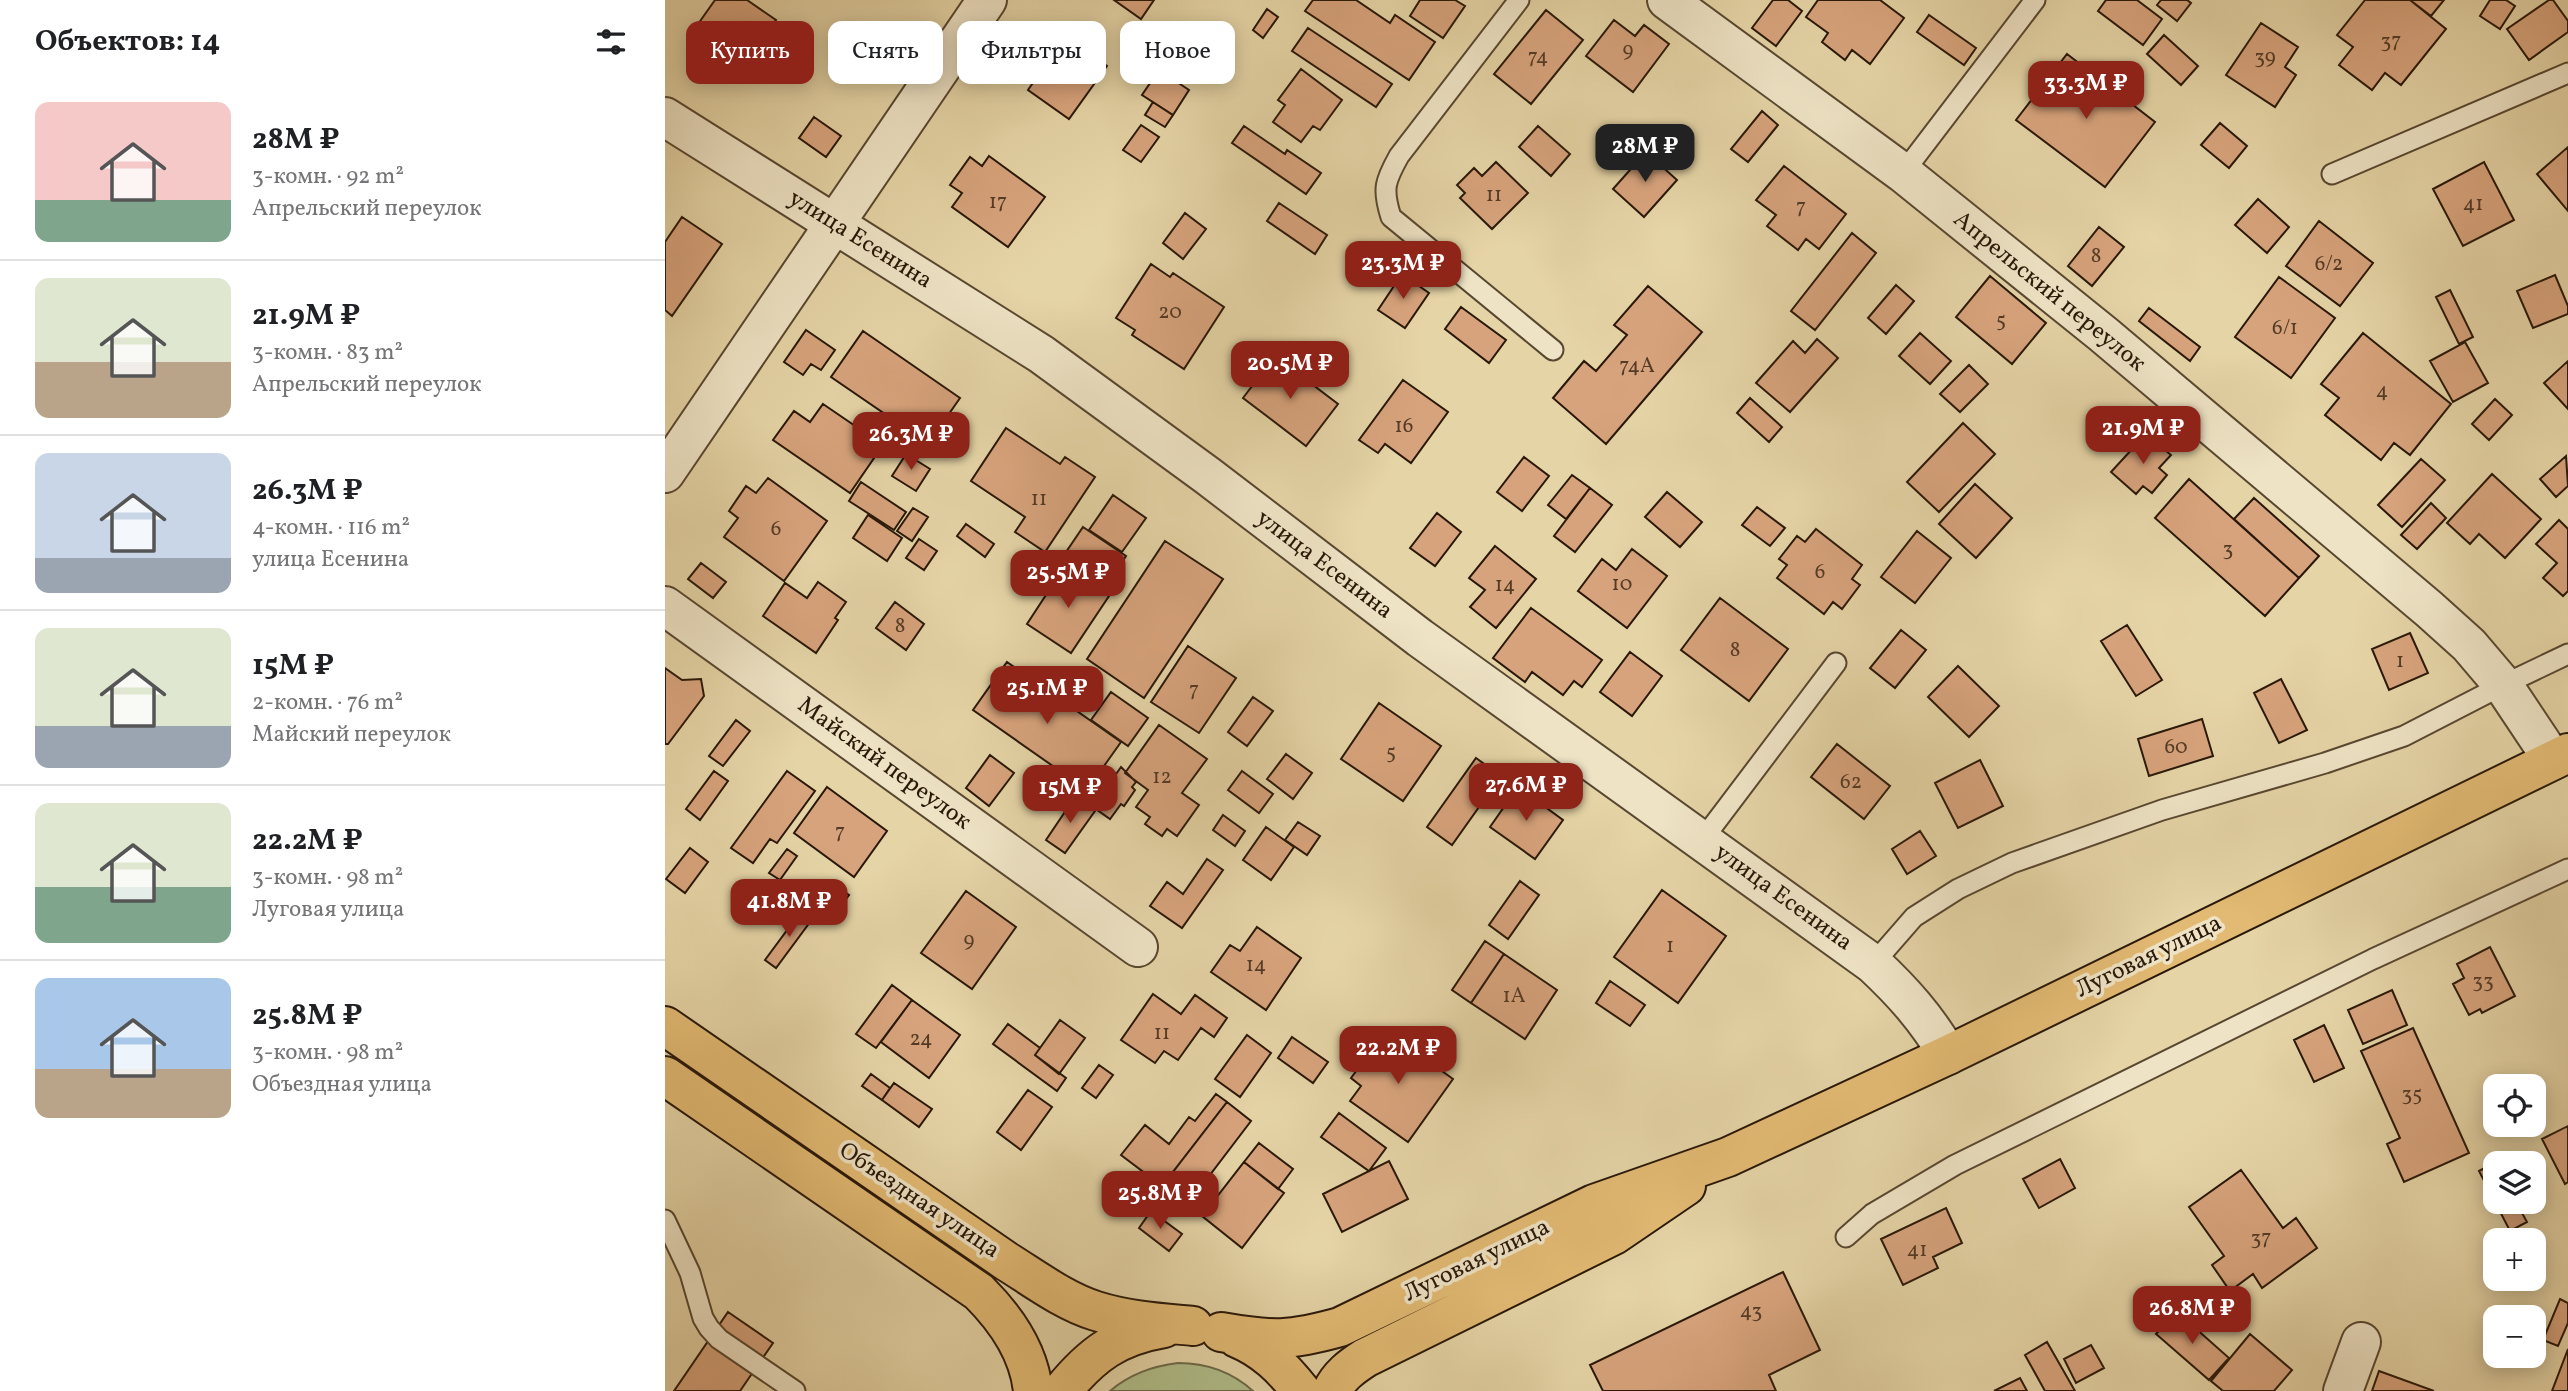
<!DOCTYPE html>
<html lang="ru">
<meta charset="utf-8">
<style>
body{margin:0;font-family:Vollkorn,serif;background:#f6f6f6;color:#202124;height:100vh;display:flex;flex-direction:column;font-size:26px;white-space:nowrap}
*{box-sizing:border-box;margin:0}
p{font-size:23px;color:#757577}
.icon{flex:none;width:38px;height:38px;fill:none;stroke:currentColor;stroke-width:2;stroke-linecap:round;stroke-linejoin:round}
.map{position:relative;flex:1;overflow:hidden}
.details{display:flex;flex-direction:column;background:#fff;width:665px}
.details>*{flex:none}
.guide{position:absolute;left:21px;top:21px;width:665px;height:63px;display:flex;gap:14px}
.buttons{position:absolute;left:1818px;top:1074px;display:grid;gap:14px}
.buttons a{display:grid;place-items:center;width:63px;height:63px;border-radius:14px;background:#fff;box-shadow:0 4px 18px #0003;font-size:35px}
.price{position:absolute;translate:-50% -60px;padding:0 16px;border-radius:14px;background:#8f2418;color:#fff;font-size:23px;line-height:46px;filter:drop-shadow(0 2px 4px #0008)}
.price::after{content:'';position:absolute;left:50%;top:42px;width:21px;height:16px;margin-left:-10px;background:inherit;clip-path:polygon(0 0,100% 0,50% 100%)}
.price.selected{background:#222;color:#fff}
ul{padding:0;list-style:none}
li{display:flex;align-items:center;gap:21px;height:175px;padding:0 35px}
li+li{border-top:2px solid #e0e0e0}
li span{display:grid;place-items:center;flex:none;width:196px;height:140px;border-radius:14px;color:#555}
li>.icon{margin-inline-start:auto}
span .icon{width:84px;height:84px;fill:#fffc;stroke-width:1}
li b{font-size:30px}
h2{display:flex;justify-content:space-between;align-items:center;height:84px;padding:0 35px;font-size:30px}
.pill{padding:0 24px;border-radius:14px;background:#fff;box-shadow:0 4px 18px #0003;font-size:24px;line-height:63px}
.pill.selected{background:#8f2418;color:#fff}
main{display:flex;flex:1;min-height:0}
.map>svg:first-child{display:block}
.green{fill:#b0be8a;stroke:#6c6b4a;stroke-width:2}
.building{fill:#d7a37c;stroke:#291809;stroke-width:2}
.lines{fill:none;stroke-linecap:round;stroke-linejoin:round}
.service-casing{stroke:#584730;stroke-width:23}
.minor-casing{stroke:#584730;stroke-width:42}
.primary-casing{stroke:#291809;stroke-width:42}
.service{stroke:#eee3c5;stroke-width:19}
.minor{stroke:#eee3c5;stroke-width:38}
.primary{stroke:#e2ba73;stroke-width:38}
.labels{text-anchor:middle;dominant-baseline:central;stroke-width:7;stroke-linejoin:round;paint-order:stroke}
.number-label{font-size:21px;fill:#543b26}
.street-label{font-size:24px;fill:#291809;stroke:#eee3c5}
</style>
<main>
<section class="details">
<h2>Объектов: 14<svg class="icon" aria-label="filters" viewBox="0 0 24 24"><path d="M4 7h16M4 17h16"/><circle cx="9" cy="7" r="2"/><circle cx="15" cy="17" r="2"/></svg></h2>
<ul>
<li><span style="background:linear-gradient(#f6c9c9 70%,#7fa58c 0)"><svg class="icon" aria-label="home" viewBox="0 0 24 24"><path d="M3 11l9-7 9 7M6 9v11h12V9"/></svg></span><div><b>28M ₽</b><p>3-комн. · 92 m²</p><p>Апрельский переулок</p></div></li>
<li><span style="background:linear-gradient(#dfe7d0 60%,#b9a48a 0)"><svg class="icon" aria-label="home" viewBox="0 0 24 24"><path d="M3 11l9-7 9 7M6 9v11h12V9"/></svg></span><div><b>21.9M ₽</b><p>3-комн. · 83 m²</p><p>Апрельский переулок</p></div></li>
<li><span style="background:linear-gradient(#c9d6e8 75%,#9aa5b1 0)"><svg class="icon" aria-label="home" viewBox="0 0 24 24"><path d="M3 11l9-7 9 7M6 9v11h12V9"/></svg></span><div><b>26.3M ₽</b><p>4-комн. · 116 m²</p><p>улица Есенина</p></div></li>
<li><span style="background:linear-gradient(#dfe7d0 70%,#9aa5b1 0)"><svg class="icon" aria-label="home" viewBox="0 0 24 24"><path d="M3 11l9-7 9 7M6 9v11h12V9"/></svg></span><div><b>15M ₽</b><p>2-комн. · 76 m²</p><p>Майский переулок</p></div></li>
<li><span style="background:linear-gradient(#dfe7d0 60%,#7fa58c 0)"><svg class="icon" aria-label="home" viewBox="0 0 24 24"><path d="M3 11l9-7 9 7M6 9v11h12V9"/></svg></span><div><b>22.2M ₽</b><p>3-комн. · 98 m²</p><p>Луговая улица</p></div></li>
<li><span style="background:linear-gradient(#a9c7e8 65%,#b9a48a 0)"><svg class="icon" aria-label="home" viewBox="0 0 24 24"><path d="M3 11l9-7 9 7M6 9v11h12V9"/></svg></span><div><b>25.8M ₽</b><p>3-комн. · 98 m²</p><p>Объездная улица</p></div></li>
</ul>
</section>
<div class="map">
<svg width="1903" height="1391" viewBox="0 0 1903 1391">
<rect width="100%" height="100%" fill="#e5d4a6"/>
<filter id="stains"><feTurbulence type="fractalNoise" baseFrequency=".00286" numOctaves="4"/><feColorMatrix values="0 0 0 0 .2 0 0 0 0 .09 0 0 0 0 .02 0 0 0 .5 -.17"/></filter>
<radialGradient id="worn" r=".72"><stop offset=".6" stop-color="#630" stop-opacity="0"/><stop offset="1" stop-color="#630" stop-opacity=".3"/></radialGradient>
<path class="green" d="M513 1363C541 1363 567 1372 588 1391H445C465 1374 487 1366 513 1363Z"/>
<path class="building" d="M50 0H82L111 20 77 69 26 34Z
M449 0H489L476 19Z
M648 0H691L725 23 730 15 770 42 744 80 640 11Z
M755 0H790L800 6 778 38 745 16Z
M1108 0H1123L1137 11 1111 46 1087 28Z
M1153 0H1215L1239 18 1205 64 1187 50 1180 60 1157 42 1163 33 1141 17Z
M1441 0H1472L1497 19 1478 45 1433 11Z
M1496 0H1522L1526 3 1512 21 1492 5Z
M1700 0H1745L1781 29 1736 85 1720 73 1707 90 1674 65 1688 47 1672 35Z
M1745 0H1779L1766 16Z
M1825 0H1841L1850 6 1835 29 1815 16Z
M1884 0H1888L1903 21V32L1864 60 1842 29Z
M602 9 613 17 598 38 588 30Z
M881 10 918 40 866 104 829 74Z
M1264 15 1311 48 1299 65 1252 32Z
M949 20 970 36 979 25 1004 44 968 92 921 56Z
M1596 23 1633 47 1620 67 1631 75 1610 107 1561 75Z
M643 28 727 84 711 107 627 51Z
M1499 35 1533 66 1516 85 1482 54Z
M401 36 442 66 404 119 363 90 374 74 365 68 380 46 389 53Z
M1402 54 1490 122 1440 187 1351 120Z
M636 69 677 100 655 130 648 126 636 142 608 122 620 105 613 100Z
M494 70 524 90 508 115 477 95Z
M488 102 508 115 500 127 480 115Z
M1097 111 1113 125 1083 162 1066 149Z
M149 117 176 136 161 157 134 138Z
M1555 123 1582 146 1564 168 1536 145Z
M476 125 494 137 476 162 458 150Z
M579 126 620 154 622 150 656 173 641 194 567 143Z
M873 126 905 154 886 176 854 147Z
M1903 147V211L1872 174Z
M981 152 1012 180 979 217 948 189Z
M324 156 380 197 343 247 287 207 297 193 285 185 305 157 317 166Z
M831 162 863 193 827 229 795 198 800 193 792 185 809 168 817 176Z
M1819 162 1849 220 1798 246 1768 189Z
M1119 166 1181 214 1154 249 1141 239 1133 250 1102 226 1111 215 1091 200Z
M1593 199 1624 227 1602 253 1570 225Z
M614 203 662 235 650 254 602 221Z
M520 213 541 229 518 259 498 243Z
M17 217 57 244 7 316 0 310V242Z
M1654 221 1708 263 1675 306 1621 266Z
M1434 227 1459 247 1427 286 1403 266Z
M1187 233 1211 253 1150 330 1126 311Z
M486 264 505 277 508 273 559 307 519 369 467 335 470 330 451 318Z
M737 274 764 293 740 328 713 310Z
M1890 275 1903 306V314L1868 328 1852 291Z
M1325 276 1381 323 1347 364 1291 317Z
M1614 277 1670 318 1626 378 1570 337Z
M1231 285 1249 301 1221 334 1203 318Z
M983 286 1037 332 941 444 888 398 919 361 931 371 962 335 949 325Z
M1785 290 1808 337 1794 344 1771 297Z
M796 307 841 340 824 363 780 329Z
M1484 308 1535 347 1525 361 1474 321Z
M141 330 170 350 156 370 146 364 138 375 119 362Z
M198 331 295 398 279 421 293 430 277 453 166 377Z
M1255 333 1286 361 1265 384 1234 356Z
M1698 333 1786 404 1745 455 1729 443 1716 460 1660 415 1674 398 1656 384Z
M1152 339 1173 358 1125 412 1091 383 1128 341 1140 353Z
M1800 342 1823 383 1788 402 1765 361Z
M610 356 673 404 641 446 578 398Z
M1903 361V409L1879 383Z
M1304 365 1323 384 1295 412 1275 394Z
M738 380 783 412 746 463 720 444 713 453 694 440Z
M1085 398 1117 427 1104 442 1072 413Z
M1830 399 1847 415 1824 440 1807 424Z
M158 404 218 445 185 493 108 440 129 411 145 422Z
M1298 423 1330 454 1274 512 1242 482Z
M341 428 395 464 400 457 430 477 380 552 350 532 360 517 306 481Z
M1481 434 1506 455 1494 468 1502 475 1487 493 1478 486 1471 494 1446 472Z
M241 454 265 469 251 491 227 476Z
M1901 456 1903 486 1891 497 1875 479Z
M859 457 884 476 857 511 832 492Z
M1756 459 1780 480 1737 527 1713 505Z
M1827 474 1876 519 1840 558 1814 534 1805 544 1782 523Z
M907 475 925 488 901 519 883 505Z
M103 478 162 521 119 581 59 537 73 518 64 511 81 486 91 493Z
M1524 479 1634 578 1600 616 1490 518Z
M196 482 241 512 229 530 184 501Z
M1310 484 1347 518 1311 558 1274 524Z
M925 488 947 505 910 552 889 536Z
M1002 492 1037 522 1015 547 980 517Z
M448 495 481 518 457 552 424 530Z
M1589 498 1654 556 1634 578 1569 519Z
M1766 503 1781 518 1752 549 1736 535Z
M1092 507 1120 528 1105 546 1077 525Z
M248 508 263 517 247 541 232 531Z
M772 513 796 532 770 566 745 548Z
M203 515 237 538 222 561 188 538Z
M1894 520 1903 529V591L1898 596 1878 578 1892 563 1871 544Z
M301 524 329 544 320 557 292 536Z
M418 527 461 556 440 588 397 558Z
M1151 529 1197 565 1187 579 1195 585 1177 609 1168 602 1159 614 1112 578 1122 565 1114 559 1132 536 1140 542Z
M1252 531 1286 558 1250 603 1216 577Z
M254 539 272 551 259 570 241 558Z
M500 541 558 579 479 698 422 659Z
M830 546 871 579 831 628 805 607 820 590 804 578Z
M967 549 1002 576 962 628 913 591 937 559 951 570Z
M36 563 61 582 48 598 23 579Z
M400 566 444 596 406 653 362 624Z
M153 582 181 602 170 618 173 620 151 653 98 616 120 583 142 598Z
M1055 598 1123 649 1084 701 1016 650Z
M230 602 259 624 241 650 211 628Z
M866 608 937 660 917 687 909 681 898 695 867 672 860 682 828 658Z
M1462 625 1497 680 1471 696 1436 641Z
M1236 630 1261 650 1230 688 1205 668Z
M1745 633 1763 673 1724 690 1707 649Z
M523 646 571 678 534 733 486 702Z
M965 652 997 676 967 716 935 692Z
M342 662 456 742 422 790 308 710Z
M1293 666 1334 706 1304 737 1263 697Z
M0 668 17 680 36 679 39 696 3 744H0Z
M1616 679 1642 730 1614 743 1589 693Z
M446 692 483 718 463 746 426 720Z
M588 697 608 711 582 746 563 732Z
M714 703 776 746 738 801 676 759Z
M1537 719 1548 756 1484 776 1473 739Z
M71 720 85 731 58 766 44 756Z
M494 725 542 759 517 793 534 805 512 836 502 829 497 836 480 824 485 817 471 807 483 790 460 773Z
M1172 744 1225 786 1199 819 1146 777Z
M621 754 647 773 628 799 602 779Z
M325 755 349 773 324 806 301 788Z
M811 758 836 776 787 845 762 827Z
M1315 760 1338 806 1293 828 1270 783Z
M456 767 471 782 467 787 470 790 459 806 456 804 445 819 428 807Z
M49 771 63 781 35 820 21 809Z
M122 771 150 791 112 843 105 839 88 863 66 848Z
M577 771 608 794 594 813 563 790Z
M162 787 222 831 189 877 129 833Z
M853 787 898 820 870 859 825 827Z
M410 797 430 811 400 853 381 840Z
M558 815 580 831 570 846 548 830Z
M633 822 655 836 642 855 620 840Z
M601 827 629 847 606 880 578 860Z
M1255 831 1271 856 1242 874 1227 849Z
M25 848 43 862 20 893 1 879Z
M122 849 132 856 115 880 104 873Z
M542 859 558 870 517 928 485 906 502 882 518 894Z
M855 881 874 895 843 939 824 925Z
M175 889 184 895 165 921 157 914Z
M997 890 1061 936 1013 1003 949 957Z
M301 891 351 927 307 989 256 953Z
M137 910 148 918 111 968 100 960Z
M592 927 636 958 601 1010 546 972 565 945 575 951Z
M820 941 839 954 806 1003 787 990Z
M1825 947 1850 996 1817 1013 1815 1009 1804 1015 1788 984 1799 978 1792 964Z
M839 954 892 990 860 1039 806 1003Z
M945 981 980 1005 965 1026 931 1003Z
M227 985 247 1000 211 1048 191 1034Z
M1727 990 1742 1025 1698 1044 1683 1010Z
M488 994 516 1014 530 995 562 1018 549 1037 536 1028 513 1060 499 1051 490 1063 456 1040Z
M247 1000 295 1035 264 1078 216 1042Z
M395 1020 420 1038 394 1074 370 1055Z
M343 1024 375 1048 370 1055 401 1078 392 1091 328 1044Z
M1659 1025 1679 1068 1649 1082 1629 1040Z
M1748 1028 1804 1153 1739 1182 1722 1144 1735 1138 1696 1051Z
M721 1031 788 1079 743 1142 685 1101 696 1086 686 1078Z
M582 1035 606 1053 575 1097 550 1079Z
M627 1037 663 1062 648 1083 613 1058Z
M434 1065 448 1075 431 1098 417 1088Z
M206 1074 225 1088 217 1100 197 1086Z
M229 1083 267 1109 254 1127 217 1100Z
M363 1090 387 1107 356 1150 332 1132Z
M551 1094 562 1102 497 1186 456 1155 480 1125 504 1144 524 1117 530 1121Z
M562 1102 586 1121 522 1205 497 1186Z
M674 1113 721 1148 704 1171 656 1137Z
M1903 1126V1182L1900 1184 1877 1139Z
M594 1143 628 1169 613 1189 579 1162Z
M1395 1159 1410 1188 1374 1208 1358 1179Z
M724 1161 743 1199 677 1232 658 1194Z
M579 1162 619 1193 577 1248 537 1216Z
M1831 1162 1830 1202H1851L1862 1222 1845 1231 1814 1171Z
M1576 1170 1618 1228 1631 1218 1652 1248 1597 1288 1588 1274 1565 1291 1547 1265 1559 1256 1524 1207Z
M1281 1208 1297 1243 1268 1257 1273 1268 1238 1285 1216 1239Z
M486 1211 517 1234 504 1251 474 1228Z
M1118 1272 1155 1350 1104 1375 1111 1391H938L925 1365Z
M1895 1299 1903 1303V1323L1893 1346 1878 1340Z
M1511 1311 1564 1358 1544 1380 1491 1334Z
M63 1312 108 1343 75 1391H9Z
M1585 1334 1627 1370 1609 1391H1558L1546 1381Z
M1382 1342 1410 1391H1380L1360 1355Z
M1426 1345 1439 1368 1411 1383 1399 1359Z
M1903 1349V1391H1887Z
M1714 1371 1769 1391H1707Z
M1355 1378 1362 1391H1329Z"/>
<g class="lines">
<g class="service-casing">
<path id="service" d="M854 0 734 156C720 181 717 189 726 217L888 350
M1238 173 1370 0
M1667 174 1903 73
M1038 839 1171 663
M1208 964 1249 917 1293 889 1347 863 1497 810 1660 763 1739 736 1838 685 1903 654
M0 1220 25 1273 38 1318 44 1328 54 1339 130 1391
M1181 1237 1207 1214 1290 1165 1708 959 1903 869"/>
</g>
<g class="minor-casing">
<path id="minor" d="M1002 0 1238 173 1438 334 1764 609 1804 645 1838 685 1888 760
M0 117 376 354 543 476 755 638 1208 964C1238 992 1262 1019 1283 1055
M0 473 322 0
M0 606 473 947
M1678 1391 1696 1342"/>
</g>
<g class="primary-casing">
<path id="primary" d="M0 1026 341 1261C370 1279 399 1301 431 1311 463 1321 496 1323 528 1326
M0 1076 314 1292C341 1319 364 1351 368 1391
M556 1332C607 1341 625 1341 675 1327L929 1204 1063 1157 1283 1055 1903 753
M572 1338C599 1349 618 1368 636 1391
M397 1391C427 1354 452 1336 499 1328
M667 1391C674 1376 686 1367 700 1358L949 1235 1021 1186"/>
</g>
<use href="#service" class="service"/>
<use href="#minor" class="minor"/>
<use href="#primary" class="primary"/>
</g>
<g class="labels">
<g class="number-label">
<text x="1726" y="41">37</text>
<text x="963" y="50">9</text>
<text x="873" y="57">74</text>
<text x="1600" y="57">39</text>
<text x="829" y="195">11</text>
<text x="333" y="202">17</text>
<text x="1808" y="204">41</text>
<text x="1136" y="207">7</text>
<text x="1431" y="256">8</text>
<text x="1664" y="264">6/2</text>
<text x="505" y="312">20</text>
<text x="1336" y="320">5</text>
<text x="1620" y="328">6/1</text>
<text x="972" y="366">74А</text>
<text x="1717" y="391">4</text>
<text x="739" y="426">16</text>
<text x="374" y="499">11</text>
<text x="111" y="529">6</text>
<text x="1563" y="549">3</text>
<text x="1155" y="572">6</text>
<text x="957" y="584">10</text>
<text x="840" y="585">14</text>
<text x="235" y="626">8</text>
<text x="1070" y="650">8</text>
<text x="1735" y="661">1</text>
<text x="529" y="690">7</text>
<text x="1511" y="747">60</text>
<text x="726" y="752">5</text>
<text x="497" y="777">12</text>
<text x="1186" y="782">62</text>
<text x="175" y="832">7</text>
<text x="304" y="940">9</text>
<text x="1005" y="946">1</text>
<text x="591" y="965">14</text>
<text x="1818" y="981">33</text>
<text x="849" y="996">1А</text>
<text x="497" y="1033">11</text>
<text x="256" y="1039">24</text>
<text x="1747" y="1094">35</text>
<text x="1596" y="1238">37</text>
<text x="1252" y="1250">41</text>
<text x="1086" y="1311">43</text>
</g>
<g class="street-label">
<text transform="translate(195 240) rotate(32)">улица Есенина</text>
<text transform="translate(1384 292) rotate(39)">Апрельский переулок</text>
<text transform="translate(659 565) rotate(37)">улица Есенина</text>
<text transform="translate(219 764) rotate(36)">Майский переулок</text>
<text transform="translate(1118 898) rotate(36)">улица Есенина</text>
<text transform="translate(1484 957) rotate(-26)">Луговая улица</text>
<text transform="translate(254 1201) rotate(34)">Объездная улица</text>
<text transform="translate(812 1261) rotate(-26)">Луговая улица</text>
</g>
</g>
<rect width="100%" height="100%" filter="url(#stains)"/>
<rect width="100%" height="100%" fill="url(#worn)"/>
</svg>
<div class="buttons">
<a><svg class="icon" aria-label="locate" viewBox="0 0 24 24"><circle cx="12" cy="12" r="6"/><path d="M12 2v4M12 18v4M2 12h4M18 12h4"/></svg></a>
<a><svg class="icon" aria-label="layers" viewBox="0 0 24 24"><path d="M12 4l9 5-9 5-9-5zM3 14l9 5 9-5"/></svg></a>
<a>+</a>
<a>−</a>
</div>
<b class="price" style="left:1421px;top:121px">33.3M ₽</b>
<b class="price selected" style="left:980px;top:184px">28M ₽</b>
<b class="price" style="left:738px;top:301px">23.3M ₽</b>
<b class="price" style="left:625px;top:401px">20.5M ₽</b>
<b class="price" style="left:1478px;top:466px">21.9M ₽</b>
<b class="price" style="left:246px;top:472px">26.3M ₽</b>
<b class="price" style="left:403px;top:610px">25.5M ₽</b>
<b class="price" style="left:382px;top:726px">25.1M ₽</b>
<b class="price" style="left:861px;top:823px">27.6M ₽</b>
<b class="price" style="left:405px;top:825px">15M ₽</b>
<b class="price" style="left:124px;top:939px">41.8M ₽</b>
<b class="price" style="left:733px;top:1086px">22.2M ₽</b>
<b class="price" style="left:495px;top:1231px">25.8M ₽</b>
<b class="price" style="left:1527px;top:1346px">26.8M ₽</b>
<div class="guide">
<a class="pill selected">Купить</a>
<a class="pill">Снять</a>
<a class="pill">Фильтры</a>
<a class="pill">Новое</a>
</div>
</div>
</main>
